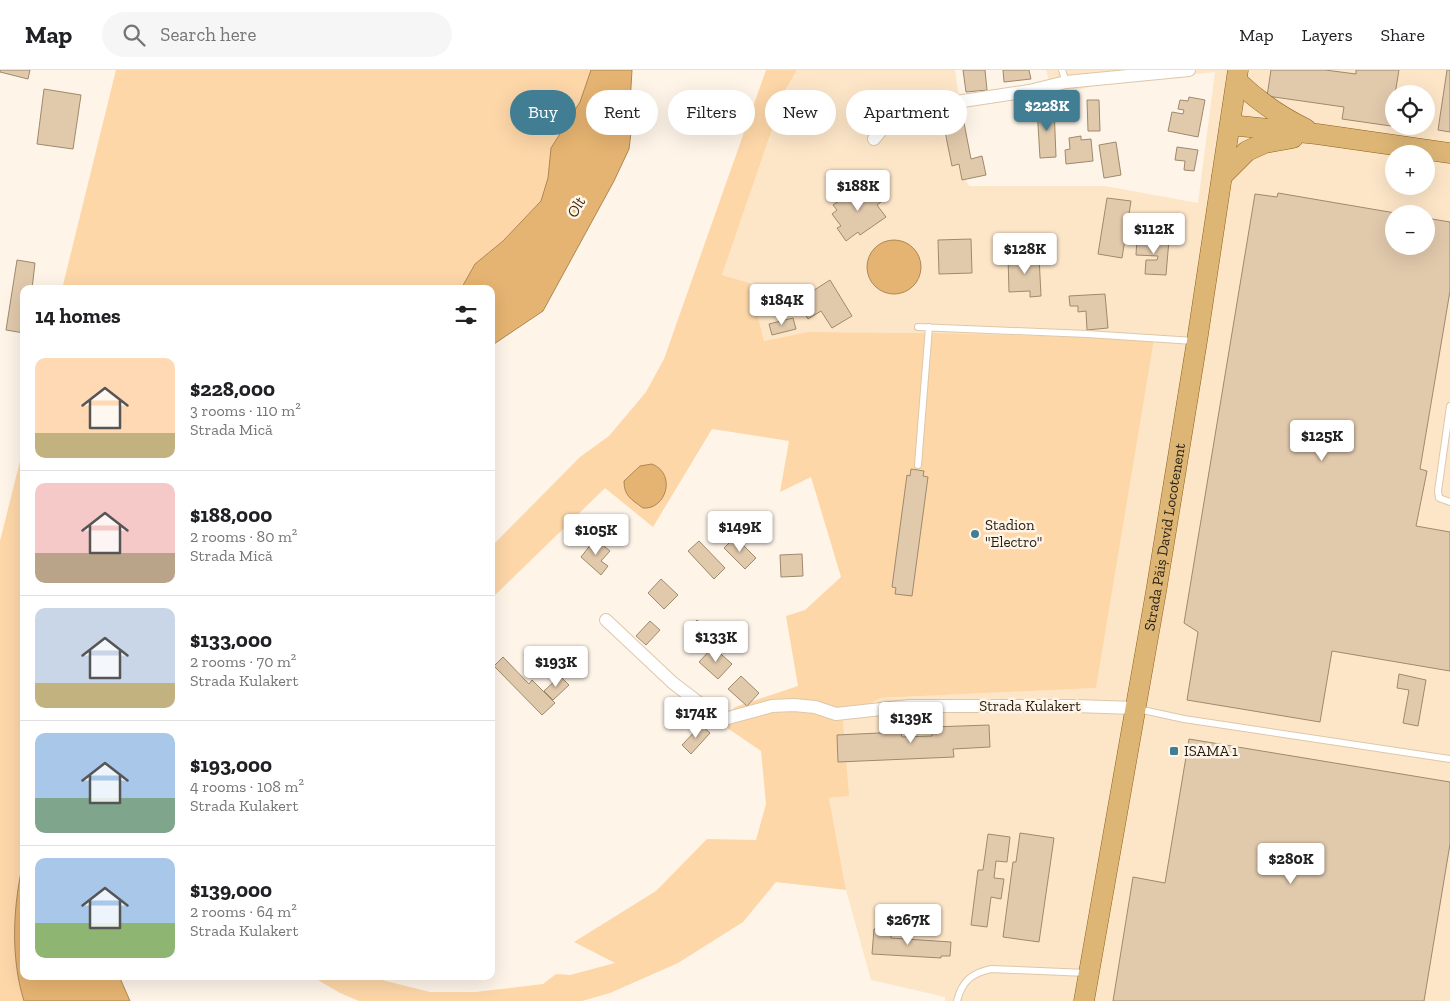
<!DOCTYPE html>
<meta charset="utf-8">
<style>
body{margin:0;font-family:"Zilla Slab",serif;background:#f6f6f6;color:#202124;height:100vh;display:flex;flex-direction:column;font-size:19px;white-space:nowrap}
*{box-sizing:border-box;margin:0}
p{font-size:16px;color:#757577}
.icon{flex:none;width:28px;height:28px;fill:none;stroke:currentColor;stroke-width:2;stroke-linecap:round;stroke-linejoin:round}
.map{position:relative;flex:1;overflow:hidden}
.side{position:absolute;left:20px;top:215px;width:475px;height:695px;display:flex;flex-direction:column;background:#fff;border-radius:10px;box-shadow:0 5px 20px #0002}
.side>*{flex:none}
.banner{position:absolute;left:510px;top:20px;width:475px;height:45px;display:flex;gap:10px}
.controls{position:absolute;left:1385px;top:15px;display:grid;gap:10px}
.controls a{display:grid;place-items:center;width:50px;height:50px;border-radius:50%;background:#fff;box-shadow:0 5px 20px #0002;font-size:25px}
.price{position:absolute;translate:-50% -42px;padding:0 11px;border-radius:5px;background:#fff;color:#222;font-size:16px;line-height:32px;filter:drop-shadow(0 1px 2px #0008)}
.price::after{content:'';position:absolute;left:50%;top:30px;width:15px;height:11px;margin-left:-8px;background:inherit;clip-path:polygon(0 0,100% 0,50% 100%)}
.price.current{background:#417e94;color:#fff}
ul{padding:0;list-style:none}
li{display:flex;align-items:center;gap:15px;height:125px;padding:0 15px}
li+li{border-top:1px solid #e0e0e0}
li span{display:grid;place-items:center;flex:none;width:140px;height:100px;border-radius:10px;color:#555}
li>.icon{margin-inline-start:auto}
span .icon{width:60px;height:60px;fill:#fffc;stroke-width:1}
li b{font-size:21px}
h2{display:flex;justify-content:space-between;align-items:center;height:60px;padding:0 15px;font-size:21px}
.chip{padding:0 18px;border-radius:22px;background:#fff;box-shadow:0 5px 20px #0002;font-size:18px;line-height:45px}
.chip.current{background:#417e94;color:#fff}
header{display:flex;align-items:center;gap:30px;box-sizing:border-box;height:70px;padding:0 25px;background:#fff;border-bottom:1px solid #e0e0e0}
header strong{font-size:24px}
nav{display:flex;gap:28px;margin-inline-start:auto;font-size:18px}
.search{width:350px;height:45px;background:#f6f6f6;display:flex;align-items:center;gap:12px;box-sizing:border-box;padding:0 18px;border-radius:28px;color:#757577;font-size:19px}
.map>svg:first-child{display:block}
.built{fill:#fde6c8;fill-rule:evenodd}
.green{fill:#fdd7a8}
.water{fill:#e6b472;stroke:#ac8755}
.building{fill:#e1c9ac;stroke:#9f896d}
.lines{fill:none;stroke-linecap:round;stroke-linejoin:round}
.service-casing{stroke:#dec7a9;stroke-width:8}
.minor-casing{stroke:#dec7a9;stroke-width:14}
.primary-casing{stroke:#8e6118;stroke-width:21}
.service{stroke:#fff;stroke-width:6}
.minor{stroke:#fff;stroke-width:12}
.primary{stroke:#ddb676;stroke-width:20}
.poi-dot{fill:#417e94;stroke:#fef4e8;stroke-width:2}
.labels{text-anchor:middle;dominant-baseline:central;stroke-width:5;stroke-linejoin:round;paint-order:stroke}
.poi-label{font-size:15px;fill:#261d12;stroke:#fef4e8;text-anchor:start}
.street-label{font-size:15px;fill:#261d12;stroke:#fef4e8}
.water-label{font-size:16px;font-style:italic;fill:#3e290c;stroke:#fef4e8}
</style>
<header>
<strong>Map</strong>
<div class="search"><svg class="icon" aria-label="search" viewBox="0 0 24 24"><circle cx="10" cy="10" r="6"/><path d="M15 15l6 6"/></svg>Search here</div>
<nav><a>Map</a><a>Layers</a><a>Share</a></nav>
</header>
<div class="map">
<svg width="1450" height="931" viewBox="0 0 1450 931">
<rect width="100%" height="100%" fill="#fef4e8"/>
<path class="built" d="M797 0H955L961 41 935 49 969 116H1105L1198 133 1215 2 1105 13 1053 26 1046 0H1450V931H945V927L871 910 846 820 829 728 848 726 843 650 879 628 1096 618 935 263 807 262 764 271 750 213 722 205 786 19ZM1394 24H1426V56H1394ZM1394 84H1426V116H1394ZM1394 144H1426V176H1394Z"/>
<path class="green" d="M116 0H591L580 32 551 78 548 108 541 131 503 171 475 194 461 219H62Z
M766 0H797L786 19 722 205 750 213 764 271 807 262 935 263 1154 269 1096 618 880 628 843 650 849 726 829 728 846 820 776 812 743 852 678 893 610 923 582 931H359L340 923 311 906H373L386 911 430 922H476L543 914 556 904 570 905 615 893 574 872 656 821 707 769 756 770 766 734 761 681 720 653 735 637 798 616 786 546 805 540 841 507 811 407 780 422 789 371 712 359 653 457 605 418 491 529V477L580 387 609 366 646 322 664 289Z
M24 375V789C13 834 10 886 24 931H0V471Z"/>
<path class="water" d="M591 0H632L630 33 632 54 629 79 614 111 543 241 491 276V219H461L475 194 503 171 541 131 548 108 551 78 580 32Z
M867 197a27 27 0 1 1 54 0a27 27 0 1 1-54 0Z
M652 394C677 404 666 440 643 438 631 429 624 426 624 411L640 396Z
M24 789V906H119L130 931H24C10 886 13 834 24 789Z"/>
<path class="building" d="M0 0H30L28 9 0 2Z
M963 0H985L987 20 966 22Z
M1003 0H1029L1031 9 1004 12Z
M1271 0H1325L1356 4V0H1399L1395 24H1394L1391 56 1342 49 1344 37 1267 26Z
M1447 0H1450V62L1438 60Z
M44 19 81 25 73 79 37 74Z
M1189 27 1205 30 1198 67 1168 61 1172 42 1183 44 1184 40 1178 39 1180 30 1188 31Z
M780 28 831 31 830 50 792 48V45H779Z
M1087 30H1099L1100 61H1088Z
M1054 37 1056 87 1040 88 1037 38Z
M964 53 971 89 982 86 986 105 962 110 959 94 952 96 944 57Z
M1081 66V70L1091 69 1093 91 1066 94 1065 80 1070 79 1069 68Z
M1116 72 1121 105 1104 108 1099 75Z
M1177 77 1198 80 1194 101 1184 100 1185 91 1175 90Z
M866 112 881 132 877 135 886 147 860 165 858 162 846 171 837 158 841 156 832 144 837 140 833 135Z
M1278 123 1401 144H1394V176H1426V148L1450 152V221L1420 399 1427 401 1416 456 1450 462V601L1332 581 1320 652 1187 630 1198 562 1184 553 1255 124 1277 127Z
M1107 128 1131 131 1122 188 1098 184Z
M1137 168 1169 170 1166 205 1145 204 1146 190H1157L1158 186 1136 185Z
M971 169 972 203 939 204 938 170Z
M1039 186 1041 226 1030 227V221L1009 222 1008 187Z
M17 190 35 193 32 219H24V263L6 260Z
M830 210 852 246 832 258 821 241 808 249 797 231Z
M1105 224 1108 258 1087 260 1086 241 1078 242V236H1070L1069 226Z
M793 248 796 259 772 265 769 254Z
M911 399 924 401 923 406 928 407 912 526 895 524 896 518 892 517 907 405 910 406Z
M735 467 756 488 745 499 724 478Z
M595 469 610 481 601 491 608 496 601 505 581 487Z
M699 471 725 498 714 509 688 481Z
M802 484 803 506 781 507 780 485Z
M661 509 678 525 664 539 648 523Z
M697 550 708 560 699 570 688 560Z
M650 551 660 560 646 575 636 566Z
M713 577 732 594 718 609 699 592Z
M503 587 529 614 532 610 555 633 542 645 494 596Z
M1399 604 1426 610 1418 656 1403 653 1409 620 1397 618Z
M560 606 569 615 553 630 544 621Z
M741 606 759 623 747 636 728 619Z
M701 655 710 663 691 684 682 675Z
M989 655 990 677 953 679 954 687 838 692 837 665 901 662 902 667 932 666V657Z
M1189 669 1450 712V774L1424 931H1113L1133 807 1165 813Z
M1020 763 1054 768 1039 872 1003 867 1013 792H1016Z
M988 764 1010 767 1007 792 996 791 994 808 1004 809 1001 829 991 827 987 857 971 855 978 800H983Z
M874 859 891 860V868L951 872 950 886H941V888L872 884Z"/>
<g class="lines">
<g class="service-casing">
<path id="service" d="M1062 0 1066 12
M918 257 1087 264 1194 271
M1450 336 1438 421 1439 428 1450 432
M918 395 929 257
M1138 639 1184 649 1450 689
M957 931C962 911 972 903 991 899L1087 903"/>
</g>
<g class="minor-casing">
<path id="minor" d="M874 69 897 41 1029 21 1066 12 1189 0
M606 550 673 613 715 645 728 648 772 636 794 635 815 637 836 644 909 636H1075L1134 638"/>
</g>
<g class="primary-casing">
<g id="primary">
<path d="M1237 11C1259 32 1279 46 1306 59"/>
<path d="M1230 55 1317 64 1450 83"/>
<path d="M1222 106 1247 81 1265 73 1293 68"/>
<path id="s1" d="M1084 931 1156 522 1197 271 1238 0"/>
</g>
</g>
<use href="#service" class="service"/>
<use href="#minor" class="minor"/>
<use href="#primary" class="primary"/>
</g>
<g class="poi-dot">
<circle cx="975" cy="464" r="5"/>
<rect x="1169" y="676" width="10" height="10" rx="2.5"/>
</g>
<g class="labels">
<g class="poi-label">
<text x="985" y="455">Stadion<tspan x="985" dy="17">"Electro"</tspan></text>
<text x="1184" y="681">ISAMA 1</text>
</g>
<g class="street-label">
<text stroke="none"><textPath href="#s1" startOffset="471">Strada Păiș David Locotenent</textPath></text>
<text x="1030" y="636">Strada Kulakert</text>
</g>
<g class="water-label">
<text transform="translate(576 137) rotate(-61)">Olt</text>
</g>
</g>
</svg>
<div class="controls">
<a><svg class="icon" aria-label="locate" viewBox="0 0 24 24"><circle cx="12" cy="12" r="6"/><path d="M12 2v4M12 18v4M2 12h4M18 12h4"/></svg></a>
<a>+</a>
<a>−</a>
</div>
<b class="price current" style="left:1047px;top:62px">$228K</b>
<b class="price" style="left:858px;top:142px">$188K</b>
<b class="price" style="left:1154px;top:185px">$112K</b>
<b class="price" style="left:1025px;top:205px">$128K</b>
<b class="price" style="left:782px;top:256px">$184K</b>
<b class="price" style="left:1322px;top:392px">$125K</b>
<b class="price" style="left:740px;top:483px">$149K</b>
<b class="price" style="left:596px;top:486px">$105K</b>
<b class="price" style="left:716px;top:593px">$133K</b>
<b class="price" style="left:556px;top:618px">$193K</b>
<b class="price" style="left:696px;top:669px">$174K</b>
<b class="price" style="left:911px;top:674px">$139K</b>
<b class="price" style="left:1291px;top:815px">$280K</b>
<b class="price" style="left:908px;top:876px">$267K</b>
<div class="banner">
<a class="chip current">Buy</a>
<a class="chip">Rent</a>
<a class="chip">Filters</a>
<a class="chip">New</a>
<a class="chip">Apartment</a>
</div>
<section class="side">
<h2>14 homes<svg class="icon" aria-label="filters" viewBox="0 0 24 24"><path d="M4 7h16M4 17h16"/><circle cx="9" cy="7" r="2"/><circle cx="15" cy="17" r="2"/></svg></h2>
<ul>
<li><span style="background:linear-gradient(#ffd9b3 75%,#c2b280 0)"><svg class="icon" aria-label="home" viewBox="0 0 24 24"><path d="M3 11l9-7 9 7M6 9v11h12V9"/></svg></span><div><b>$228,000</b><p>3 rooms · 110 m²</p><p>Strada Mică</p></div></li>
<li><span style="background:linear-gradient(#f6c9c9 70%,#b9a48a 0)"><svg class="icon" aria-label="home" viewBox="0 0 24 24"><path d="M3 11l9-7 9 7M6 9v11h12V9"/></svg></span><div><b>$188,000</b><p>2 rooms · 80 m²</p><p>Strada Mică</p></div></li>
<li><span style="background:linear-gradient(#c9d6e8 75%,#c2b280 0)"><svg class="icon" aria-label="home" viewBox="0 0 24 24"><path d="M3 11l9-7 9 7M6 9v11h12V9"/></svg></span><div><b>$133,000</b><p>2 rooms · 70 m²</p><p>Strada Kulakert</p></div></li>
<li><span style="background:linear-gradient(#a9c7e8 65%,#7fa58c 0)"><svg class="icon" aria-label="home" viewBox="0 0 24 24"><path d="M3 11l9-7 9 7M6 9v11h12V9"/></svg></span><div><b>$193,000</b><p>4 rooms · 108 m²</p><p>Strada Kulakert</p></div></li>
<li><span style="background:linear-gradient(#a9c7e8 65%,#8fb573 0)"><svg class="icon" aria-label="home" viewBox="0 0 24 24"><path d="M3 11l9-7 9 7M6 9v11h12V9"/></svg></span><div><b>$139,000</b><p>2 rooms · 64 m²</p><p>Strada Kulakert</p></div></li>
</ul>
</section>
</div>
